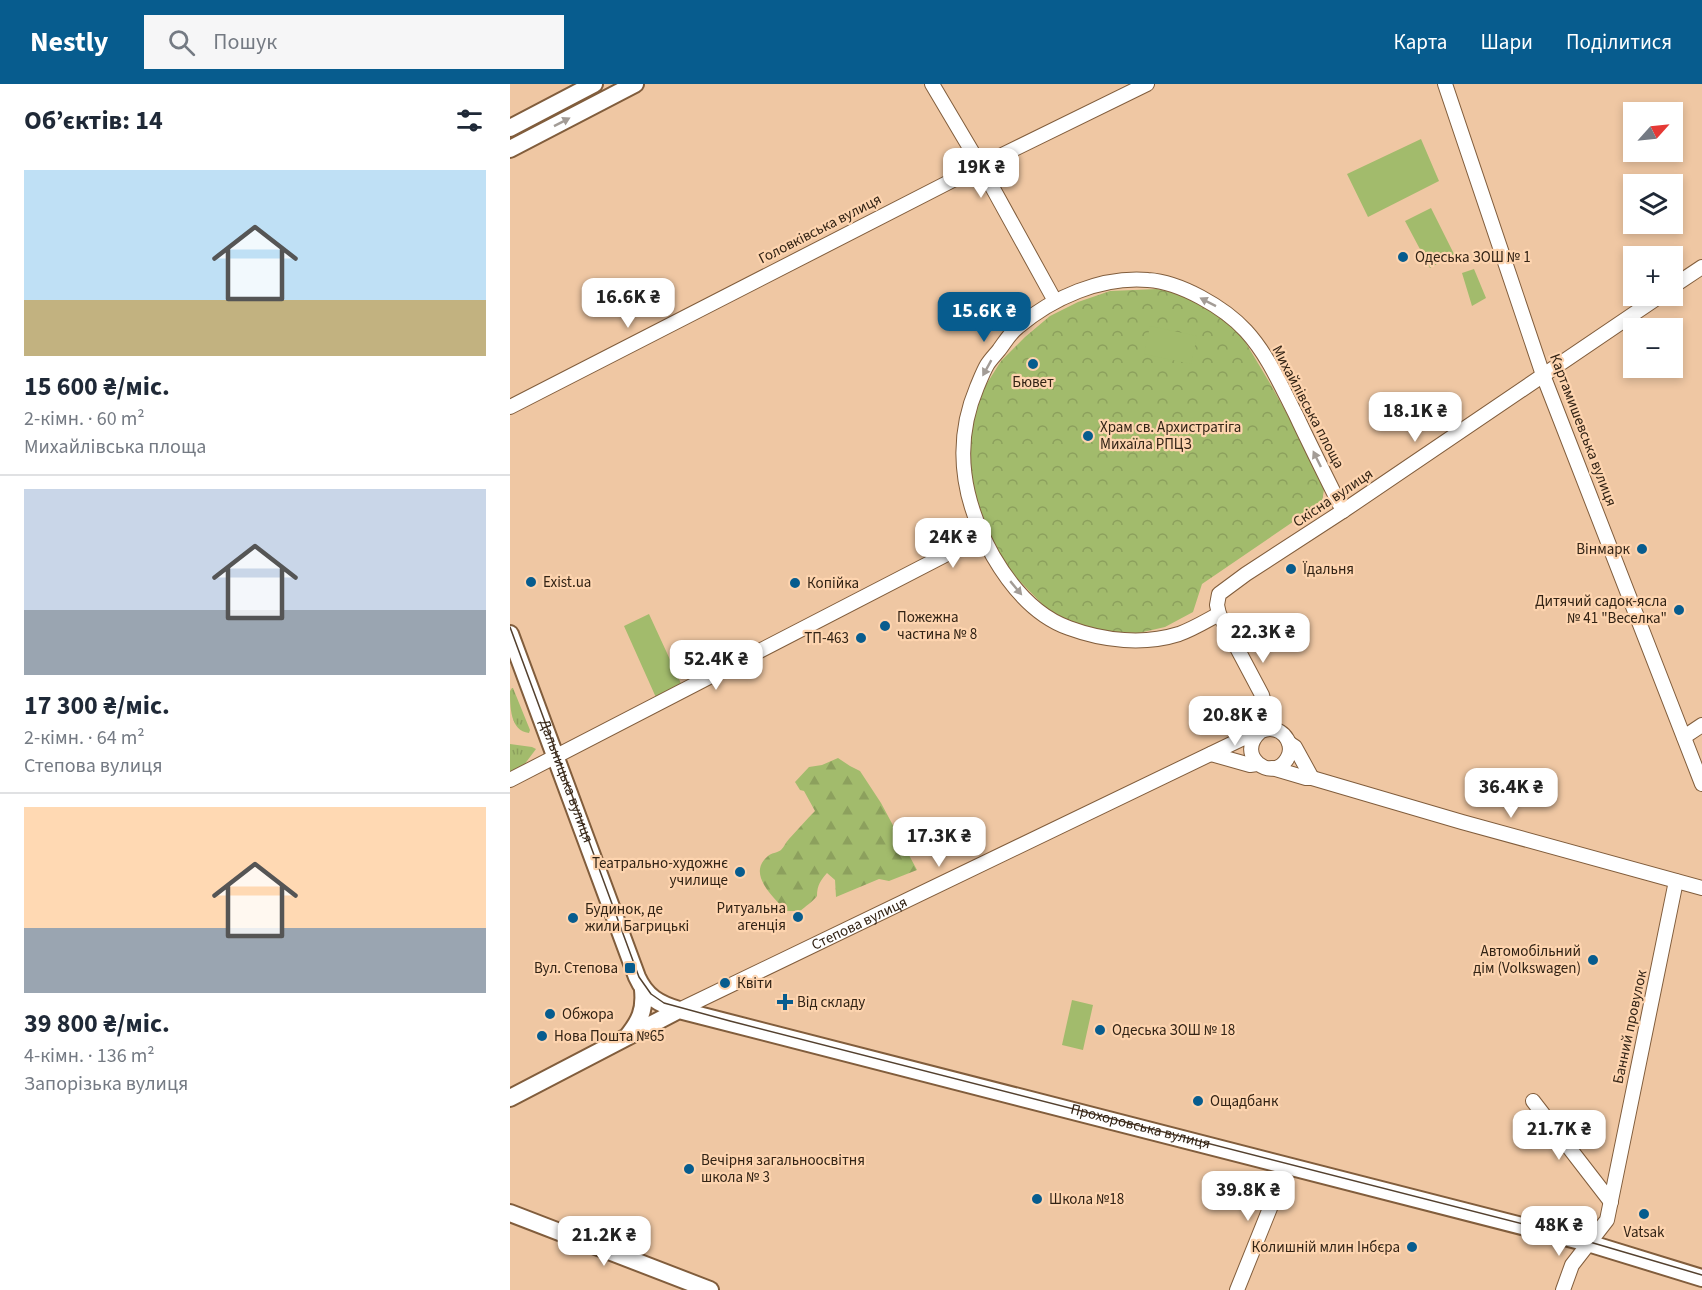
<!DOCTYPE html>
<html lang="uk">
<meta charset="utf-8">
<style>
body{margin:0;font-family:"Source Sans 3",sans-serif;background:#f6f6f7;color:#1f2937;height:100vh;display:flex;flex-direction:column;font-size:22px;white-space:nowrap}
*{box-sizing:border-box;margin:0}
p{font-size:20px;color:#747a83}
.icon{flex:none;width:33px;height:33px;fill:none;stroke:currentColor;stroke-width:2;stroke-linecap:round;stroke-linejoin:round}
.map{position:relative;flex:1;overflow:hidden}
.drawer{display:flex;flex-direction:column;background:#fff;width:510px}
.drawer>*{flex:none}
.needle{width:39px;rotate:63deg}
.buttons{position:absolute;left:1113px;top:18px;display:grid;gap:12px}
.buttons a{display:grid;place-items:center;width:60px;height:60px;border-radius:0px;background:#fff;box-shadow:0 3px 9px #0003;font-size:30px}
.price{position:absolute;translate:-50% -51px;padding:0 14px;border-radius:12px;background:#fff;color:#222;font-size:20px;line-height:39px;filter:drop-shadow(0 2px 3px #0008)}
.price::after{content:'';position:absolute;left:50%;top:36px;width:18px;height:14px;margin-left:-9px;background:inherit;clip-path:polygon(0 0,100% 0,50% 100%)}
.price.selected{background:#075c8e;color:#fff}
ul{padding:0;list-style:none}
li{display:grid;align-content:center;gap:12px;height:318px;padding:0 24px}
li+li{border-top:2px solid #e0e1e3}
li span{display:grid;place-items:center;height:186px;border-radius:0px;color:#555}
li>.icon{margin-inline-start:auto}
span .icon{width:108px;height:108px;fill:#fffc;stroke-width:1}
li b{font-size:26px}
h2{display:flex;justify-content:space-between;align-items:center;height:72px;padding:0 24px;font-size:26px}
header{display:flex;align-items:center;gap:36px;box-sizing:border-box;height:84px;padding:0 30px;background:#075c8e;color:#fff}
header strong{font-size:28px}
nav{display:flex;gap:33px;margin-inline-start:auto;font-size:21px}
.search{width:420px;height:54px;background:#f6f6f7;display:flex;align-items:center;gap:15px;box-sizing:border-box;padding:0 21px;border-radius:0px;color:#747a83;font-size:22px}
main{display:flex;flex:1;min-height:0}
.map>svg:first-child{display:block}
.grass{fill:url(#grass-tufts)}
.forest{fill:url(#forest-firs)}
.park{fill:url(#park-crowns)}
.pitch{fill:#a2bb6c}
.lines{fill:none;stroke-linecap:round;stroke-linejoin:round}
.minor-casing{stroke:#815d3c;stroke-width:16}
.major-casing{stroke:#815d3c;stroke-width:20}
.minor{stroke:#fff;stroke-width:14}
.major{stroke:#fff;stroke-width:16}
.tram{stroke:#54412f;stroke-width:1.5}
.oneway{fill:#a39c96}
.poi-dot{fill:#075c8e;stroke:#fdd4af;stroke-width:2}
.labels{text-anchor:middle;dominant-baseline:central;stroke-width:4.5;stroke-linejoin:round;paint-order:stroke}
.street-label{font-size:15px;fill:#322315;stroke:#fdd4af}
.poi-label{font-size:15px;fill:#322315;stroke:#fdd4af;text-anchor:start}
</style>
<header>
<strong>Nestly</strong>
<div class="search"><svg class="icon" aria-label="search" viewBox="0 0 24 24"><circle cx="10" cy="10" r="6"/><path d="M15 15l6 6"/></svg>Пошук</div>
<nav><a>Карта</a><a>Шари</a><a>Поділитися</a></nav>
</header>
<main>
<section class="drawer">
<h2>Об’єктів: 14<svg class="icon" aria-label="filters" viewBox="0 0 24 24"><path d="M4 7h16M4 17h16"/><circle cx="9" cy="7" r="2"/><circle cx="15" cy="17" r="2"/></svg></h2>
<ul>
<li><span style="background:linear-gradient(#bfe0f5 70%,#c2b280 0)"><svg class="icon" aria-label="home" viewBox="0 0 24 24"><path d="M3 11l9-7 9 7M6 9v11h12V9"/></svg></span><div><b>15 600 ₴/міс.</b><p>2-кімн. · 60 m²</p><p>Михайлівська площа</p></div></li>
<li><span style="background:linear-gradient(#c9d6e8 65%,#9aa5b1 0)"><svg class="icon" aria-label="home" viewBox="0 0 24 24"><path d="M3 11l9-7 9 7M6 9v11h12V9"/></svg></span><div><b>17 300 ₴/міс.</b><p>2-кімн. · 64 m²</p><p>Степова вулиця</p></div></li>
<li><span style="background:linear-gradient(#ffd9b3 65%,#9aa5b1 0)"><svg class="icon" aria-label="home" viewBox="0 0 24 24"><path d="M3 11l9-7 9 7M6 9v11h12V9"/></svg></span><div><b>39 800 ₴/міс.</b><p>4-кімн. · 136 m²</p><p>Запорізька вулиця</p></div></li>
</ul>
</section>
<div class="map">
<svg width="1192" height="1206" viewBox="0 0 1192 1206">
<defs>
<pattern id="grass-tufts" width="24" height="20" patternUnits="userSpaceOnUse" patternTransform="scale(1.5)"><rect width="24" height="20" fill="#a2bb6c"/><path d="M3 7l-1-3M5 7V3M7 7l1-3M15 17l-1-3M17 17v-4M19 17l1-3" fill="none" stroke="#8ca05d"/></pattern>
<pattern id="forest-firs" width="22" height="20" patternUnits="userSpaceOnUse" patternTransform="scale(1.5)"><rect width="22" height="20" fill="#a2bb6c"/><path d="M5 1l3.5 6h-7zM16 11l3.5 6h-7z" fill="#8ca05d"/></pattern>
<pattern id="park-crowns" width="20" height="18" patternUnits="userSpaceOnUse" patternTransform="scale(1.5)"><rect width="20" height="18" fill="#a2bb6c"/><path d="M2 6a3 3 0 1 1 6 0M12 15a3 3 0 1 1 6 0" fill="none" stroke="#8ca05d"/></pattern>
</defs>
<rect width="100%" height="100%" fill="#efc7a3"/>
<path class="grass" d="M2 604H3L5 609 20 646 19 649C0 647 0 622 0 607Z
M0 660 22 663 26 665 14 681 0 689Z"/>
<path class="forest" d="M328 674 340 682 350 687 371 719 407 786 379 797 369 795 326 813 325 796 317 789C311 796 307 801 307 812 303 817 295 823 290 827H276C264 813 236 790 258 772 261 769 267 769 271 766 274 763 276 758 279 755 288 745 296 736 305 727L294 707 290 706 285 698 299 683 312 681Z"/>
<path class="park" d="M647 205 684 213 724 239 761 301 815 399 812 418 692 500 683 528 655 543 629 549 597 548 565 541 538 526 491 478 464 416 460 389V361L464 332 474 304 491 277 515 253 540 232 568 218 600 207Z"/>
<path class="pitch" d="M911 55 929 97 858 133 837 90Z
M921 124 944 170 920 184 895 137Z
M964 185 976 214 962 222 952 189Z
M640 242 687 252 681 280 634 270Z
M139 530 174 606 148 618 114 542Z
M562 916 583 921 573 966 552 961Z"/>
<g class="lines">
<g class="minor-casing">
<g id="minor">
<path d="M422 0 470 81 545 217"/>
<path d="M935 0 1033 291 1192 700"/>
<path d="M1162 203 1192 183"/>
<path d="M0 323 484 75 637 0"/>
<path d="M709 530C696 537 683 545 669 550 634 561 594 557 559 544 525 532 501 503 483 472 453 418 442 362 467 303 470 296 473 288 477 281 480 276 485 271 489 266 495 258 500 249 508 243 542 214 591 192 638 196 670 198 714 223 736 247 758 271 771 302 786 331 801 363 817 395 833 427"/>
<path d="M761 645 752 611 709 530 707 521 709 510 736 490 833 427 1150 212"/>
<path d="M1174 653 1192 641"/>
<path d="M779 659 785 663 802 694"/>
<path d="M701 670 740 681 747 680"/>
<path d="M762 684 796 694H802L952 738 1192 804"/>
<path d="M0 696 472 452"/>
<path id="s1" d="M169 926 742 650C748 649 754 645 760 645 775 645 785 662 777 675 762 700 724 671 750 648"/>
<path d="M1023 1017 1101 1118"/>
<path d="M727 1206 777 1082"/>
<path d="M1053 1206 1062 1181 1097 1136 1166 797"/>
</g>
</g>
<g class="major-casing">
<path id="major" d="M0 44 84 0
M0 65 125 0
M0 550 127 893C136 913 149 920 169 926L1078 1159 1192 1194
M117 953C130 937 135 926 133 906
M0 1014 169 926
M0 1129 200 1206"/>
</g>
<use href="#minor" class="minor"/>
<use href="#major" class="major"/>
<path class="tram" id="s2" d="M0 543 129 893 141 910 154 919 220 937 1056 1151 1192 1191"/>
</g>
<defs><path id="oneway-solid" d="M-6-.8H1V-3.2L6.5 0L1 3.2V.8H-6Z" transform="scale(1.5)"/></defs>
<g class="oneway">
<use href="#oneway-solid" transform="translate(52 38) rotate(-27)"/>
<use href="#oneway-solid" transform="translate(698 218) rotate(-153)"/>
<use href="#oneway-solid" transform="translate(477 284) rotate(119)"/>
<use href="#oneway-solid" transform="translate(807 375) rotate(-116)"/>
<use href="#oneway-solid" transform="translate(506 504) rotate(50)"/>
</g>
<g class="poi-dot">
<circle cx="893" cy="173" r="6"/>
<circle cx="523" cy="280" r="6"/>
<circle cx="578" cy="352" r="6"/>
<circle cx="1132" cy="465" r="6"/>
<circle cx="781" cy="485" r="6"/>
<circle cx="21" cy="498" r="6"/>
<circle cx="285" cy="499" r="6"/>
<circle cx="1169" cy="526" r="6"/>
<circle cx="375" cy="542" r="6"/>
<circle cx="351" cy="554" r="6"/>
<circle cx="230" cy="788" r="6"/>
<circle cx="288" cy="833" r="6"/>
<circle cx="63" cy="834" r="6"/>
<circle cx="1083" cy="876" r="6"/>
<rect x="114" y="878" width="12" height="12" rx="3"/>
<circle cx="215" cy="899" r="6"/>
<path d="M272 909h6v6h6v6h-6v6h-6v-6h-6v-6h6z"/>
<circle cx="40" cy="930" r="6"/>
<circle cx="590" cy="946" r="6"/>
<circle cx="32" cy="952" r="6"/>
<circle cx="688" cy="1017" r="6"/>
<circle cx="179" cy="1085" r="6"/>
<circle cx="527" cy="1115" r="6"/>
<circle cx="1134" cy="1130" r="6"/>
<circle cx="902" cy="1163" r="6"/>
</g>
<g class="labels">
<g class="street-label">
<text transform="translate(310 145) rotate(-27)">Головківська вулиця</text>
<text transform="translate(798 323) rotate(62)">Михайлівська площа</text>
<text transform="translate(1073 346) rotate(69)">Картамишевська вулиця</text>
<text transform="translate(823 414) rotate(-34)">Cкісна вулиця</text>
<text stroke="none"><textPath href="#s2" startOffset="164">Дальницька вулиця</textPath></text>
<text stroke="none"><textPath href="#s1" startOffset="200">Степова вулиця</textPath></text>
<text transform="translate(1120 943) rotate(-78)">Банний провулок</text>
<text stroke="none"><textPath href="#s2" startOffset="902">Прохоровська вулиця</textPath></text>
</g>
<g class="poi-label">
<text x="905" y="173">Одеська ЗОШ № 1</text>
<text x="523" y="298" text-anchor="middle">Бювет</text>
<text x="590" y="343">Храм св. Архистратіга<tspan x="590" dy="17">Михаїла РПЦЗ</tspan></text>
<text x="1120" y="465" text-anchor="end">Вінмарк</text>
<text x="793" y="485">Їдальня</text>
<text x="33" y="498">Exist.ua</text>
<text x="297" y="499">Копійка</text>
<text x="1157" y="517" text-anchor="end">Дитячий садок-ясла<tspan x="1157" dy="17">№ 41 "Веселка"</tspan></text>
<text x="387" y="533">Пожежна<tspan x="387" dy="17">частина № 8</tspan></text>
<text x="339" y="554" text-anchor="end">ТП-463</text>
<text x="218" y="779" text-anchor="end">Театрально-художнє<tspan x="218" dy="17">училище</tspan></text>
<text x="276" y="824" text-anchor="end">Ритуальна<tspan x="276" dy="17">агенція</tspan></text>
<text x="75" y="825">Будинок, де<tspan x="75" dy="17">жили Багрицькі</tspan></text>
<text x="1071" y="867" text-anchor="end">Автомобільний<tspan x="1071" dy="17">дім (Volkswagen)</tspan></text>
<text x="108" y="884" text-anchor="end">Вул. Степова</text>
<text x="227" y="899">Квіти</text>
<text x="287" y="918">Від складу</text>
<text x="52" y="930">Обжора</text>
<text x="602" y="946">Одеська ЗОШ № 18</text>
<text x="44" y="952">Нова Пошта №65</text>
<text x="700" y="1017">Ощадбанк</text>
<text x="191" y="1076">Вечірня загальноосвітня<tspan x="191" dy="17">школа № 3</tspan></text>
<text x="539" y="1115">Школа №18</text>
<text x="1134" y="1148" text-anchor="middle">Vatsak</text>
<text x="890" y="1163" text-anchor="end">Колишній млин Інбєра</text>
</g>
</g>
</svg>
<div class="buttons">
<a><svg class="needle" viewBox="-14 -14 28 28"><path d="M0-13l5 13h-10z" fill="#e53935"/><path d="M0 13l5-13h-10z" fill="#747a83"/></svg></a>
<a><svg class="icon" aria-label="layers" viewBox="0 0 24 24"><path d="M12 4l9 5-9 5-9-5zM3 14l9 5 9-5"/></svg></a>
<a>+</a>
<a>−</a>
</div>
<b class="price" style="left:471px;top:115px">19K ₴</b>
<b class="price" style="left:118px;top:245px">16.6K ₴</b>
<b class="price selected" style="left:474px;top:259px">15.6K ₴</b>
<b class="price" style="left:905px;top:359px">18.1K ₴</b>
<b class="price" style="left:443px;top:485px">24K ₴</b>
<b class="price" style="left:753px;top:580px">22.3K ₴</b>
<b class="price" style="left:206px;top:607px">52.4K ₴</b>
<b class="price" style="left:725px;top:663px">20.8K ₴</b>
<b class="price" style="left:1001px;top:735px">36.4K ₴</b>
<b class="price" style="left:429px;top:784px">17.3K ₴</b>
<b class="price" style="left:1049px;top:1077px">21.7K ₴</b>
<b class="price" style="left:738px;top:1138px">39.8K ₴</b>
<b class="price" style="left:1049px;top:1173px">48K ₴</b>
<b class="price" style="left:94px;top:1183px">21.2K ₴</b>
</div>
</main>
